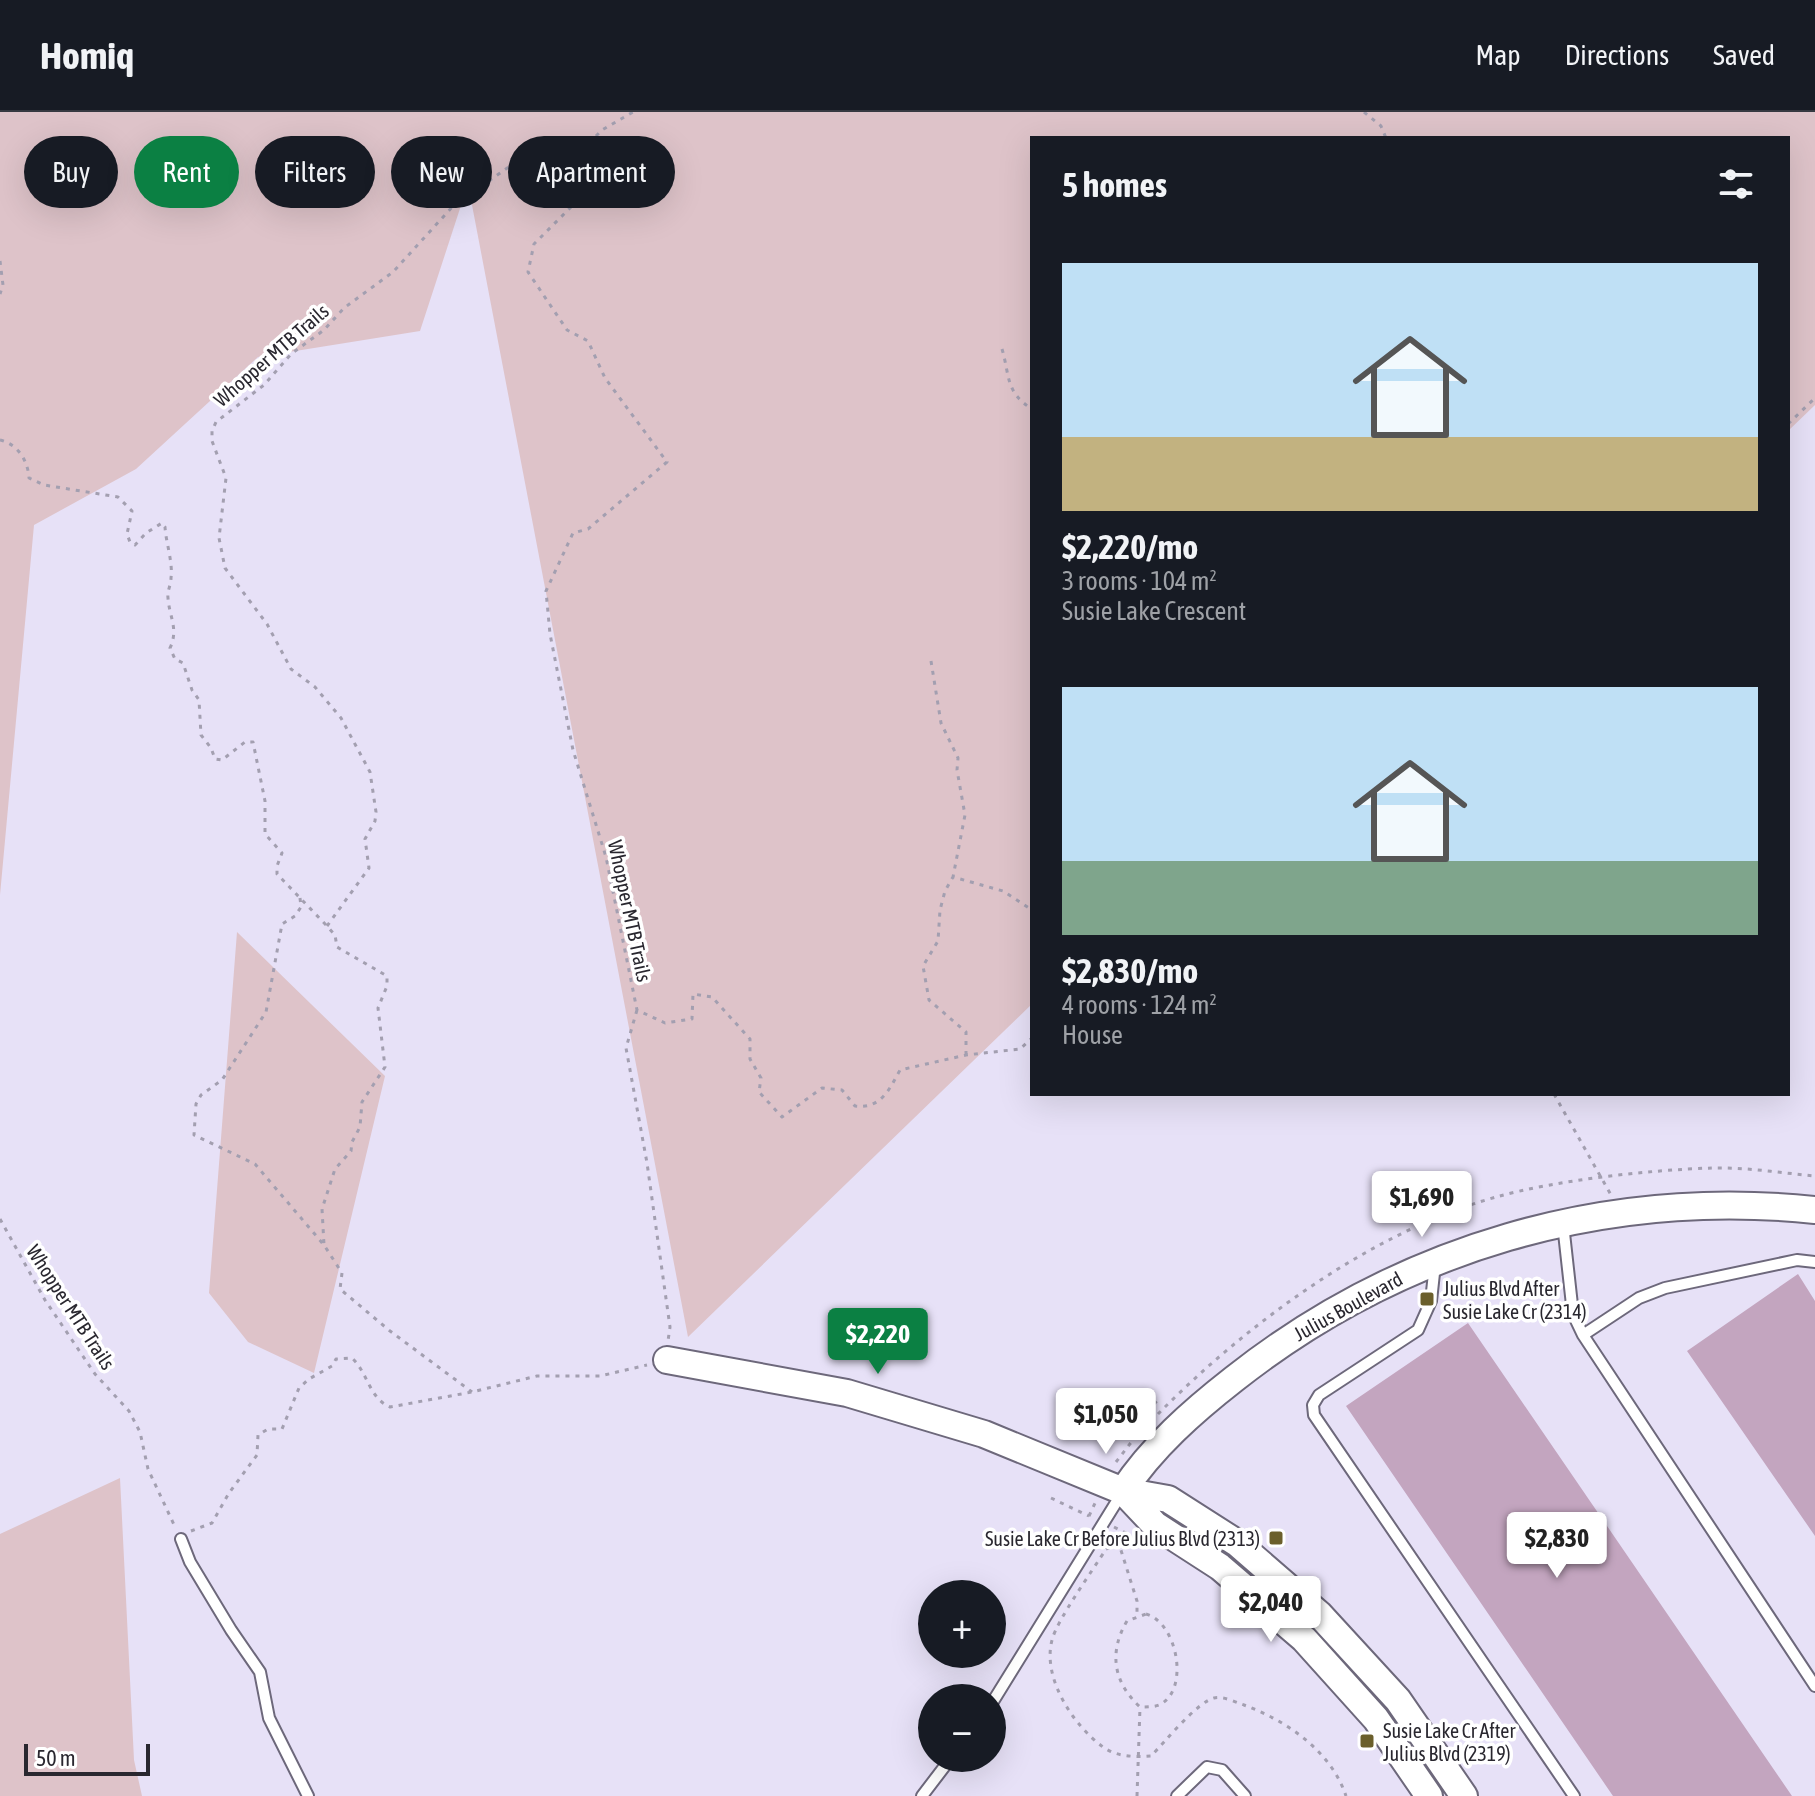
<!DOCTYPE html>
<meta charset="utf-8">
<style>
body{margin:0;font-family:"Asap Condensed",sans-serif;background:#20242c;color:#f1f3f6;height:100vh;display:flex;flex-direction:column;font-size:30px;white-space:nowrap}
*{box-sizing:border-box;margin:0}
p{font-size:26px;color:#9ea1a6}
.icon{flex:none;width:44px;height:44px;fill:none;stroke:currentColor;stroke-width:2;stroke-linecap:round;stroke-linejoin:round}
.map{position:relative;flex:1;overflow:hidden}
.drawer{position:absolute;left:1030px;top:24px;width:760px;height:960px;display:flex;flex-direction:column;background:#171b24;border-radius:0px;box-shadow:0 8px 32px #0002}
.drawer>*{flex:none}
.banner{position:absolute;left:24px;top:24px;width:760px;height:72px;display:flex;gap:16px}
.buttons{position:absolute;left:918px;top:1468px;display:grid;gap:16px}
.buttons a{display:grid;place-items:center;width:88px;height:88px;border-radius:50%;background:#171b24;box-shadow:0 8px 32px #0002;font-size:40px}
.scale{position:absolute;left:24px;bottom:20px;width:126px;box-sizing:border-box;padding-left:8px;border:4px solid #29272f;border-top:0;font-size:22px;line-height:28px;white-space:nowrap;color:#29272f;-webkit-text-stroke:6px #fff;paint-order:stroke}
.price{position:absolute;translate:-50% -68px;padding:0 18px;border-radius:8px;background:#fff;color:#222;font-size:26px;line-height:52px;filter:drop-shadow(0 2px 4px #0008)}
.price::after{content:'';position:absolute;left:50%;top:48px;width:24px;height:18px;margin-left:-12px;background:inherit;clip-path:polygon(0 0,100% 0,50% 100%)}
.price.active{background:#0b8043;color:#fff}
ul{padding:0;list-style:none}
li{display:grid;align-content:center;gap:16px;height:424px;padding:0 32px}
li span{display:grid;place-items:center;height:248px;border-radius:0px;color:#555}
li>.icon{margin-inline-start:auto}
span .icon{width:144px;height:144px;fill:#fffc;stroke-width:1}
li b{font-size:34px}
h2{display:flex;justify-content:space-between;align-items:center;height:96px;padding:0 32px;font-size:34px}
.tag{padding:0 28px;border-radius:36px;background:#171b24;box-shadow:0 8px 32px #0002;font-size:28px;line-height:72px}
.tag.active{background:#0b8043;color:#fff}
header{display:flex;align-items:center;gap:48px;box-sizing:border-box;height:112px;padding:0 40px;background:#171b24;border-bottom:2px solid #363941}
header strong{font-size:38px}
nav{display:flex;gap:44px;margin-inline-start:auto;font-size:28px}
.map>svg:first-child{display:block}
.green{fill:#dec3c9}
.building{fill:#c3a5bf}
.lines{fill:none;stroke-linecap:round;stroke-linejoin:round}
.service-casing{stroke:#6d687b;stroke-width:14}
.tertiary-casing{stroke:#6d687b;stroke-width:30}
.path{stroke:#a39fb0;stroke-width:3;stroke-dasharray:4 6;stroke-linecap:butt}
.service{stroke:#fff;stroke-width:10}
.tertiary{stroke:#fff;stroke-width:26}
.poi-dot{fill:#6b5f2c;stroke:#fff;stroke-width:3}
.labels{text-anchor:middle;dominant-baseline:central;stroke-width:7;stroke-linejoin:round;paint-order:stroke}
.street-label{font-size:20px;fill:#29272f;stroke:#fff}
.poi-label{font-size:20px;fill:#29272f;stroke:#fff;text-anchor:start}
</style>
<header>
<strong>Homiq</strong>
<nav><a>Map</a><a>Directions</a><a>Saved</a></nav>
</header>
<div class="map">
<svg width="1815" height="1684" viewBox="0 0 1815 1684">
<rect width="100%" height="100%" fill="#e7e1f7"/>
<path class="green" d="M0 0H1815V293L1788 319V26H1032V892L688 1225 468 72 420 219 258 245 136 357 34 413 0 783Z
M237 820 385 964 314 1261 248 1230 209 1181Z
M120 1366 134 1648 142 1684H0V1422Z"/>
<path class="building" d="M1798 1162 1815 1189V1424L1687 1239Z
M1468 1211 1792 1684H1613L1346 1294Z"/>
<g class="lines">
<g class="service-casing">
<path id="service" d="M1563 1112 1573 1202 1583 1223 1815 1574
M1435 1152 1431 1189 1418 1218 1319 1283 1313 1293 1314 1303 1574 1684
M1583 1223 1639 1186 1665 1176 1797 1148 1815 1150
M181 1427 190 1450 231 1518 260 1560 269 1606 308 1684
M992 1591 1122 1381
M922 1684 951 1646
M1177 1684 1207 1655 1222 1658 1245 1684"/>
</g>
<g class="tertiary-casing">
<path id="tertiary" d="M667 1248 847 1281 984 1322 1123 1379 1168 1387 1237 1431 1319 1502 1398 1588 1464 1684
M1123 1379C1152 1335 1193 1299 1234 1267 1400 1136 1605 1076 1815 1098
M1123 1379 1155 1413 1220 1455 1304 1527 1376 1607 1429 1684"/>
</g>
<path class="path" d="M1364 0 1381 14 1386 26
M571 35 588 41 591 75 534 132 528 160 567 218 588 229 605 266 667 350 588 417 573 421 546 479 550 522 573 638 606 745 637 898 665 911 692 907 693 882 712 885 750 927V947L761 966 759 980 782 1005 822 976 842 978 855 994C881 997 889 978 900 958L966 943 1020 937 1032 926
M0 149 3 173 0 182
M1002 237C1010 264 1005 280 1032 297
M1788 312 1815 286
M0 328C18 332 28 349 29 366L44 373 118 385 132 399 127 422 130 430 135 433 146 421 162 411 165 415C166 431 173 450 171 466 171 474 167 478 168 486 169 504 179 517 170 536L175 547 183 551 192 578 199 588 201 623 211 636 215 647 222 648 245 630H253L265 689V722L282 741 277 754V762L327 814 335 823 337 835 387 864V874L378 896 385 955 362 990 360 1015 352 1030 351 1039 335 1057 322 1097 324 1133
M931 549 941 611 958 646 957 658 965 703 953 765
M300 786 301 795 295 804 282 812 266 900 222 968 201 983 196 992 194 1023 255 1052 324 1133 342 1161 340 1177 390 1219 472 1280
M327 814 369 756 365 727 375 709 376 700 370 660 341 606 315 575 291 557 267 512 225 456 219 426 226 366 212 329V319L216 310 264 273 291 242 324 218 344 196 393 160 454 93 529 41 588 32 602 18 633 0
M637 898 626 936 647 1051 670 1215 668 1229
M966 943V920L929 888 923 854 938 829 940 798 945 779 953 765 1003 779 1032 798
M1554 982 1611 1083
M0 1107 45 1188 95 1262 129 1299 140 1320 148 1357 176 1417
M1158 1302C1248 1211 1371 1120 1496 1085 1557 1068 1648 1058 1712 1056 1746 1055 1781 1061 1815 1064
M1118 1327 1159 1287
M1116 1350 1133 1328
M1051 1386 1089 1404
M1089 1404 1096 1389
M1114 1415 1136 1426
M191 1419 212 1411 229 1381 257 1343 258 1323 268 1317H282L299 1276 309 1267 332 1254 336 1247 352 1246C368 1261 369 1286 390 1295L472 1280 537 1264H600L647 1253
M1125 1420 1119 1432 1137 1489V1503
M1119 1432 1106 1437C1093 1458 1057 1508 1052 1528 1042 1566 1073 1613 1103 1635 1117 1645 1134 1645 1151 1644 1164 1631 1197 1590 1214 1586 1224 1584 1235 1590 1244 1593 1287 1609 1331 1639 1346 1684
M1146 1502C1178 1511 1190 1579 1159 1593 1154 1595 1146 1595 1140 1595 1114 1571 1108 1541 1127 1509Z
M1137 1684 1140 1595"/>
<use href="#service" class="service"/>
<use href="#tertiary" class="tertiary"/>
</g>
<g class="poi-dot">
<rect x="1419" y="1179" width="16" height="16" rx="4"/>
<rect x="1268" y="1418" width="16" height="16" rx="4"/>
<rect x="1359" y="1621" width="16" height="16" rx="4"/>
</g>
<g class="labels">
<g class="street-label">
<text transform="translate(271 243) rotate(-41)">Whopper MTB Trails</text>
<text transform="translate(630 799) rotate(78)">Whopper MTB Trails</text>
<text transform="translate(1348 1194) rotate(-29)">Julius Boulevard</text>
<text transform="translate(71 1195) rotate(57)">Whopper MTB Trails</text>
</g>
<g class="poi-label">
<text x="1443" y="1176">Julius Blvd After<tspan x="1443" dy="23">Susie Lake Cr (2314)</tspan></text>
<text x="1260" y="1426" text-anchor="end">Susie Lake Cr Before Julius Blvd (2313)</text>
<text x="1383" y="1618">Susie Lake Cr After<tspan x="1383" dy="23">Julius Blvd (2319)</tspan></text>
</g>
</g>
</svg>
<div class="buttons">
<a>+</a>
<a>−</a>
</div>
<div class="scale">50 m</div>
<b class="price" style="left:1422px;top:1127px">$1,690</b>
<b class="price active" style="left:878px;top:1264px">$2,220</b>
<b class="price" style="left:1106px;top:1344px">$1,050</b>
<b class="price" style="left:1557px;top:1468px">$2,830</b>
<b class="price" style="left:1271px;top:1532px">$2,040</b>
<div class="banner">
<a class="tag">Buy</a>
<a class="tag active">Rent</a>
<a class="tag">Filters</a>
<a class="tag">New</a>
<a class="tag">Apartment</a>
</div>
<section class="drawer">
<h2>5 homes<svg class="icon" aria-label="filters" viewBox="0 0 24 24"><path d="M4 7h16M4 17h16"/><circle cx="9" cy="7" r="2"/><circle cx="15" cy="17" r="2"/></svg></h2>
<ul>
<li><span style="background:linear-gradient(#bfe0f5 70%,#c2b280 0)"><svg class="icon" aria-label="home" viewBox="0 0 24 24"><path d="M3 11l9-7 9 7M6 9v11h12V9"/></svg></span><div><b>$2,220/mo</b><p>3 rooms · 104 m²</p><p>Susie Lake Crescent</p></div></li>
<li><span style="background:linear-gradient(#bfe0f5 70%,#7fa58c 0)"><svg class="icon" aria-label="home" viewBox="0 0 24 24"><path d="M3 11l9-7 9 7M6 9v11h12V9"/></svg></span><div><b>$2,830/mo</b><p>4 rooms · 124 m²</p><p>House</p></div></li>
</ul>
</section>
</div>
